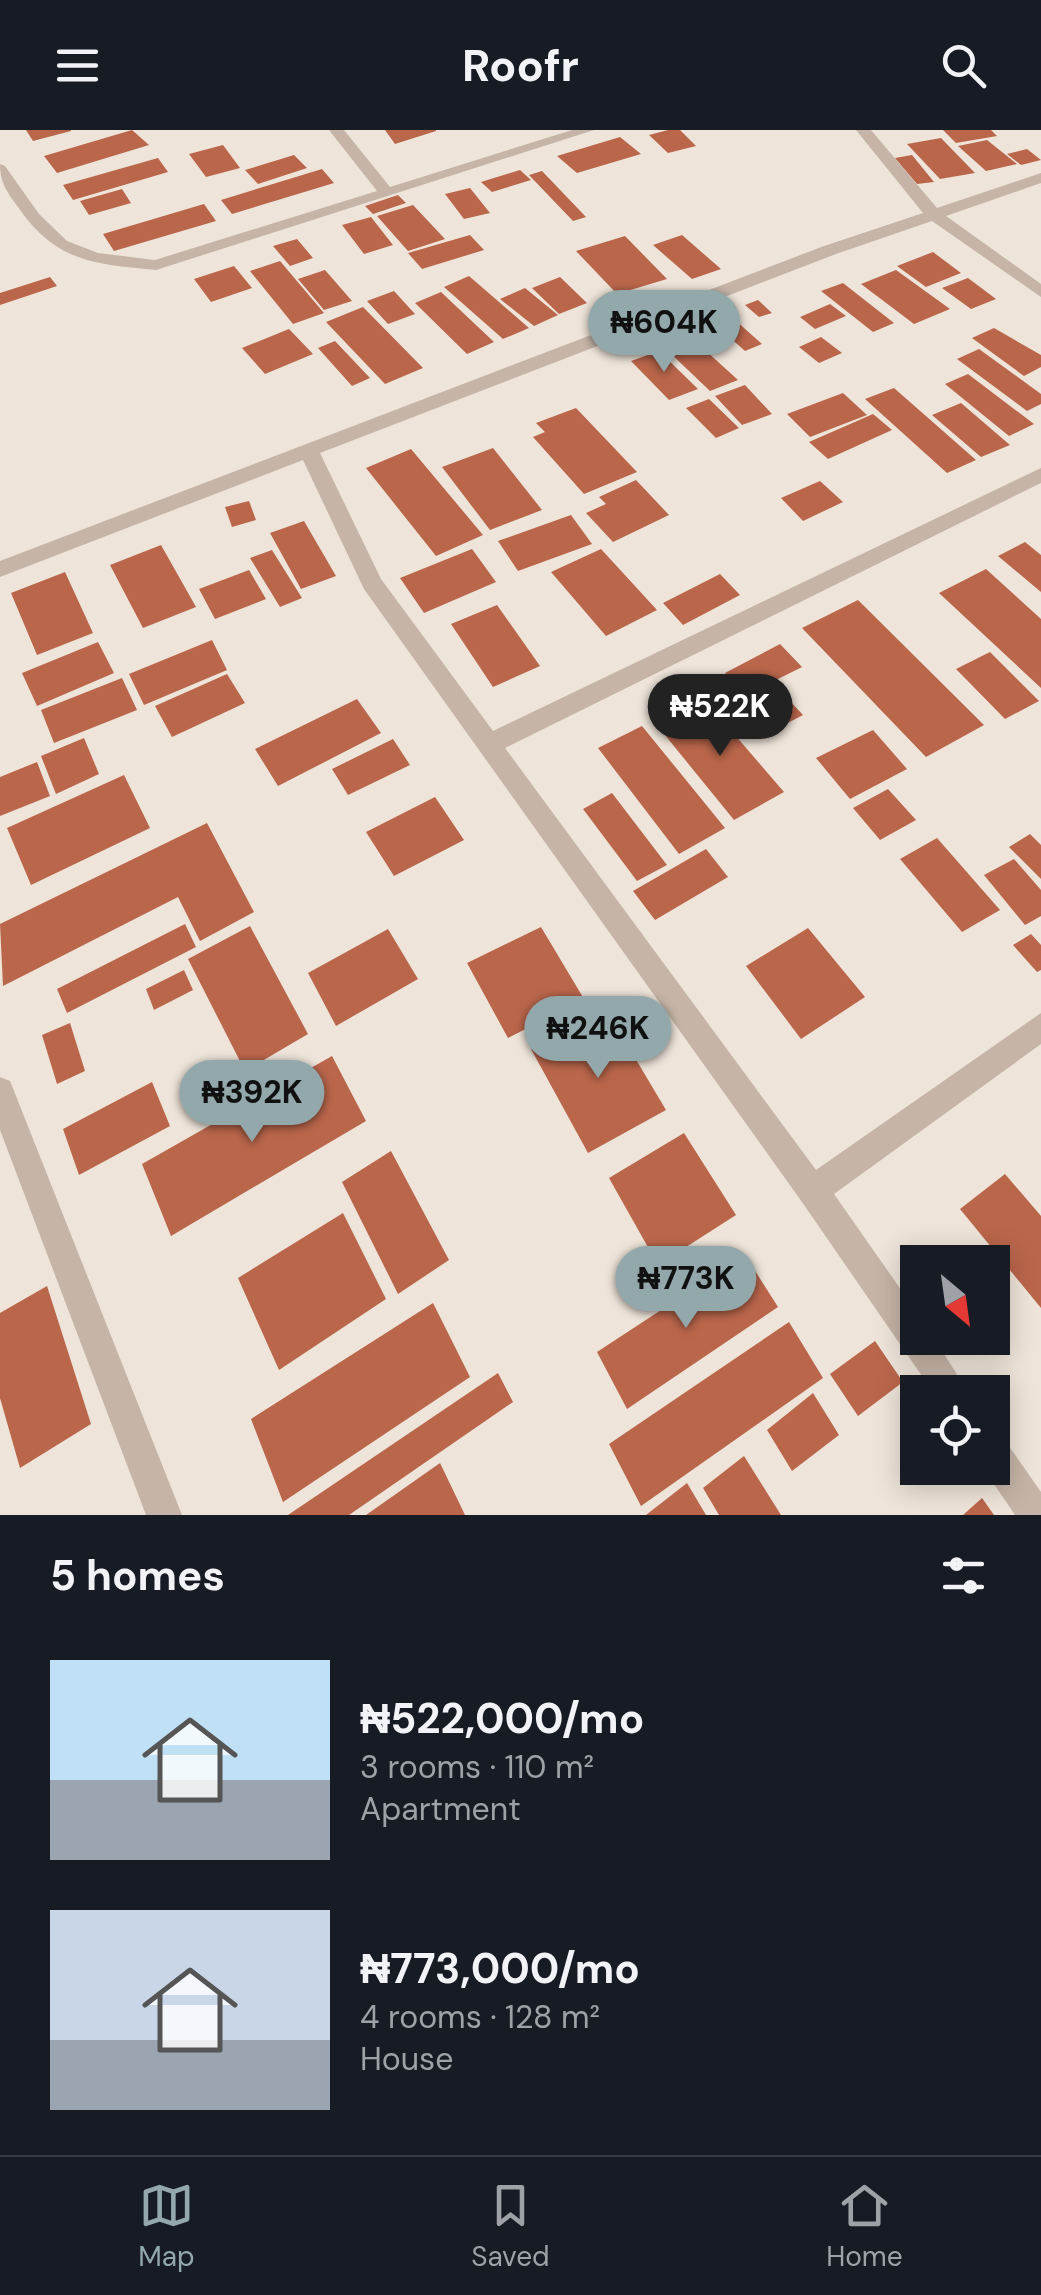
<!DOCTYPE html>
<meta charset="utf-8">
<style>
body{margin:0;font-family:"DM Sans",sans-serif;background:#20242c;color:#f1f3f6;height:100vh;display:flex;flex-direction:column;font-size:38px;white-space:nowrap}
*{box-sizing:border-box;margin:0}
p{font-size:32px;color:#9ea1a6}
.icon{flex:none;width:55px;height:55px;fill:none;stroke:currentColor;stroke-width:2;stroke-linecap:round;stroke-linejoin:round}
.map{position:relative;height:1385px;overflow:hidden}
.sheet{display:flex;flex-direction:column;background:#171b24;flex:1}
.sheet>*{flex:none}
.needle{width:65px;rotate:151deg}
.controls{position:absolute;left:900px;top:1115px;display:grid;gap:20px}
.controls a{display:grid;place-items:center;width:110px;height:110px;border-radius:0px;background:#171b24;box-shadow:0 5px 25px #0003;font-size:50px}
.price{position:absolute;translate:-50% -85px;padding:0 22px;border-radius:35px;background:#93a8ab;color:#111;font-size:32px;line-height:65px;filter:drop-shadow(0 2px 5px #0008)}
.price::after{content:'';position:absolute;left:50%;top:60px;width:30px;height:22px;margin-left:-15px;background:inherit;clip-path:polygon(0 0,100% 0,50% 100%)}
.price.current{background:#222;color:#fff}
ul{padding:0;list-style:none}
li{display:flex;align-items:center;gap:30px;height:250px;padding:0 50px}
li span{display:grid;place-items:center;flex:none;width:280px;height:200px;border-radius:0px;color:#555}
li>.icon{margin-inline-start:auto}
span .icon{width:120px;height:120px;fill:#fffc;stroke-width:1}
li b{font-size:42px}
h2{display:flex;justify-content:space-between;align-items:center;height:120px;padding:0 50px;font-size:42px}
header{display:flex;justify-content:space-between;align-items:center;height:130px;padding:0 50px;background:#171b24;font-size:45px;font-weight:700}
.menu{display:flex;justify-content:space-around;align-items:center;height:140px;border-top:2px solid #363941;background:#171b24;font-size:28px;color:#9ea1a6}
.menu a{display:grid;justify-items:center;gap:5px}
.menu .current{color:#93a8ab}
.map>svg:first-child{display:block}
.building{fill:#ba664b}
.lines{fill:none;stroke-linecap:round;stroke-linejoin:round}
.minor{fill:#c5b4a7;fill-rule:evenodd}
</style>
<header><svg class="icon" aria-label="menu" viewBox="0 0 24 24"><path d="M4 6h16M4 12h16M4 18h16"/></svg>Roofr<svg class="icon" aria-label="search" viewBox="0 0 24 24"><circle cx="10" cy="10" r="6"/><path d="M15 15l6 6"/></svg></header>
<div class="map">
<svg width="1041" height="1385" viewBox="0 0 1041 1385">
<rect width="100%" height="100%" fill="#eee4d9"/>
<path class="building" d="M26 0H71V1L33 11Z
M132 0 149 15 57 43 44 26Z
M385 0H436V1L395 14Z
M668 0H680L696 16 668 23 649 5Z
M943 0H991L997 6 956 13Z
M620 7 641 24 577 43 557 26Z
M941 8 975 43 940 49 907 14Z
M987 10 1017 34 986 41 958 16Z
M223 15 240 38 206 47 189 24Z
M1027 19 1041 30 1021 35 1007 24Z
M294 25 307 38 258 54 245 40Z
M912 25 934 52 917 54 895 28Z
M158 28 168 42 73 70 63 55Z
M322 39 334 53 232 84 221 70Z
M520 40 531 50 492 62 481 52Z
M542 41 586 87 573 91 529 45Z
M470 58 490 83 464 89 445 64Z
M122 59 131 73 89 85 80 71Z
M398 65 406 73 373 84 365 76Z
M204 74 216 91 114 121 103 104Z
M413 75 445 109 408 121 377 86Z
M371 87 393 115 364 124 342 95Z
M470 105 484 120 422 139 408 123Z
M682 105 721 139 692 149 653 115Z
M625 106 667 149 617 164 576 121Z
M297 109 313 128 290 136 273 116Z
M933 122 961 143 926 157 897 136Z
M280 131 324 183 293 194 250 141Z
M234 136 252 158 211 172 194 149Z
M325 140 352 171 324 180 298 149Z
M896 140 950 179 914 194 861 154Z
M469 146 529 198 503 209 444 157Z
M50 147 57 156 0 175V163Z
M560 147 587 173 559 184 532 158Z
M968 148 996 169 971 179 942 158Z
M843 153 894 193 873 202 821 161Z
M525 158 558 185 534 196 500 169Z
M394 161 415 184 388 194 367 171Z
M441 162 494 212 467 224 415 173Z
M758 170 772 183 759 187 745 175Z
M830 174 846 186 815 199 800 187Z
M363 177 423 238 385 254 326 192Z
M735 190 762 214 745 221 718 197Z
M994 198 1041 225V237L1024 246 972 208Z
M289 199 313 224 265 244 242 218Z
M821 207 842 223 819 233 799 217Z
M694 210 738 250 710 261 667 220Z
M335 211 370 248 352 256 318 218Z
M979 219 1041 264V274L1027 281 957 229Z
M659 221 698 259 669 270 631 231Z
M968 244 1034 294 1009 306 945 254Z
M745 255 772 284 742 295 715 266Z
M894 258 976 330 947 343 865 269Z
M843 263 867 285 810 307 787 284Z
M709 269 739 298 716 308 686 278Z
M961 273 1010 315 981 327 932 285Z
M576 278 637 342 584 364 533 307 545 302 536 293Z
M873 284 892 300 828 329 809 312Z
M493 318 542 380 490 400 442 337Z
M411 319 483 405 436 426 366 338Z
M636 350 669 385 613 412 586 383 606 374 599 367Z
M820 351 843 372 803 391 781 368Z
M249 371 256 390 232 397 225 377Z
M571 385 592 414 518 441 498 411Z
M304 391 336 446 301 459 270 403Z
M1025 412 1041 425V462L998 426Z
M161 415 196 477 143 498 110 435Z
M472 419 496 452 424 483 400 448Z
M601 419 657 480 606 506 551 442Z
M272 420 302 468 280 477 250 428Z
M986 439 1041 489V558L939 463Z
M249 440 266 469 215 489 199 459Z
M65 442 93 503 37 525 11 463Z
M720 444 740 465 683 495 663 473Z
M858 470 984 595 926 627 802 498Z
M497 475 540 536 493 557 451 494Z
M212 510 227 540 144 575 129 544Z
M98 512 114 543 37 576 22 543Z
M780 514 802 537 772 552 803 585 776 599 725 543Z
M990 522 1039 571 1005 589 956 539Z
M227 544 245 573 172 607 155 576Z
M122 548 137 580 54 613 41 580Z
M357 569 381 603 278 656 255 619Z
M704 569 784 662 734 690 656 594Z
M642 596 725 698 679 724 598 618Z
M873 600 907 639 850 669 816 628Z
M84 608 99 644 56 664 41 626Z
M393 609 410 635 348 665 332 639Z
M37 632 50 666 0 686V647Z
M124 645 150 698 31 755 7 698Z
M888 659 916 690 880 710 853 678Z
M612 663 667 735 637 751 583 679Z
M435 667 464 710 394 746 366 702Z
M207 693 254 782 200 811 178 767 3 856 0 794Z
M1030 704 1041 715V749L1009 717Z
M937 708 1000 780 962 802 900 729Z
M706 719 728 747 655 790 633 761Z
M1014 729 1041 760V786L1025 795 984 745Z
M185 794 196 817 67 883 57 859Z
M250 796 308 904 245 941 188 829Z
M541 797 584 869 508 908 467 833Z
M808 798 865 867 801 909 746 836Z
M388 799 418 849 336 896 308 843Z
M1031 804 1041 815V840L1037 842 1013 815Z
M184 840 193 860 154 880 146 859Z
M606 879 666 980 588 1023 531 919Z
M70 893 85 941 57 954 42 905Z
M332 926 366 991 171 1106 142 1034Z
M152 952 170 996 79 1045 63 999Z
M684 1003 736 1085 658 1135 609 1048Z
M391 1021 449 1130 398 1164 342 1052Z
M1005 1044 1041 1086V1178L960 1079Z
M343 1083 386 1169 279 1240 238 1148Z
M745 1125 778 1177 627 1279 597 1222Z
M47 1156 91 1294 20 1338 0 1268V1183Z
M433 1173 470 1247 283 1372 251 1289Z
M789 1192 823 1248 641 1376 609 1314Z
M875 1211 903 1252 858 1286 830 1244Z
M498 1243 513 1272 349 1385H288Z
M813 1263 839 1305 792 1341 767 1300Z
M744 1326 781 1385H719L703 1358Z
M440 1333 465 1385H366Z
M687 1353 706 1385H646Z
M982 1368 994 1385H963Z"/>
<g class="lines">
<path class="minor" d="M329 0H344L390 57 572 0H594L156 140C93 134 56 132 18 77 7 62 0 53 0 34L5 36 39 84 67 111 98 123 155 130 377 61Z
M856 0H871L937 78 1041 43V53L946 86 1041 154V167L932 91 836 124 320 323 381 449 493 601 1041 338V353L505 618 816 1040 1041 883V914L834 1064 918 1184V1208H934L968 1262H933L802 1072 364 459 303 330 0 447V431L824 116 923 83Z
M0 947 10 951 14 961 182 1385H146L0 1000Z
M992 1304 1004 1309 1041 1362V1385H1015L983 1338H992Z"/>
</g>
</svg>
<div class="controls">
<a><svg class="needle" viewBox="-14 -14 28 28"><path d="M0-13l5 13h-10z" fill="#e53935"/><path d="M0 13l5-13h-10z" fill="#9ea1a6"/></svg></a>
<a><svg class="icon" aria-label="locate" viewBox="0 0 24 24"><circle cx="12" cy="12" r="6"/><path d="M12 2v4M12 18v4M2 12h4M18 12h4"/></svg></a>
</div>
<b class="price" style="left:664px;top:245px">₦604K</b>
<b class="price current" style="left:720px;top:629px">₦522K</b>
<b class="price" style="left:598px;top:951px">₦246K</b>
<b class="price" style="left:252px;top:1015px">₦392K</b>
<b class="price" style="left:686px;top:1201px">₦773K</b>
</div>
<section class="sheet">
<h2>5 homes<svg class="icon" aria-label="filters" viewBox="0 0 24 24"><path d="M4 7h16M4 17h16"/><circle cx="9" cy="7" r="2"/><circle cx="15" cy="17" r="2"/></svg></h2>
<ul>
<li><span style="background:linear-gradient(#bfe0f5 60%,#9aa5b1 0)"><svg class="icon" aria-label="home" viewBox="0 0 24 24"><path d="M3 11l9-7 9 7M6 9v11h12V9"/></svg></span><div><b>₦522,000/mo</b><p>3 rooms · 110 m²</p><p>Apartment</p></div></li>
<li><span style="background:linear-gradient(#c9d6e8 65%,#9aa5b1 0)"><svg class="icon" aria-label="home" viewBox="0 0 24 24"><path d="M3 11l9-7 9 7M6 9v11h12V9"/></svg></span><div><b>₦773,000/mo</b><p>4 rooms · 128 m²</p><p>House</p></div></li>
</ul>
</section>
<nav class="menu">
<a class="current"><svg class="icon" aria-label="map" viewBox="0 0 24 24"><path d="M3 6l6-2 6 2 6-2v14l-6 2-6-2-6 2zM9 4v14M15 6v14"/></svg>Map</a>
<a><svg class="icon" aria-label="saved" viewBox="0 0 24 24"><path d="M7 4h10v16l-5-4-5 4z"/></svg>Saved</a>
<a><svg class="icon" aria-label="home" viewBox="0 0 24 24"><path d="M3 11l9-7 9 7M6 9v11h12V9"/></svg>Home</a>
</nav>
